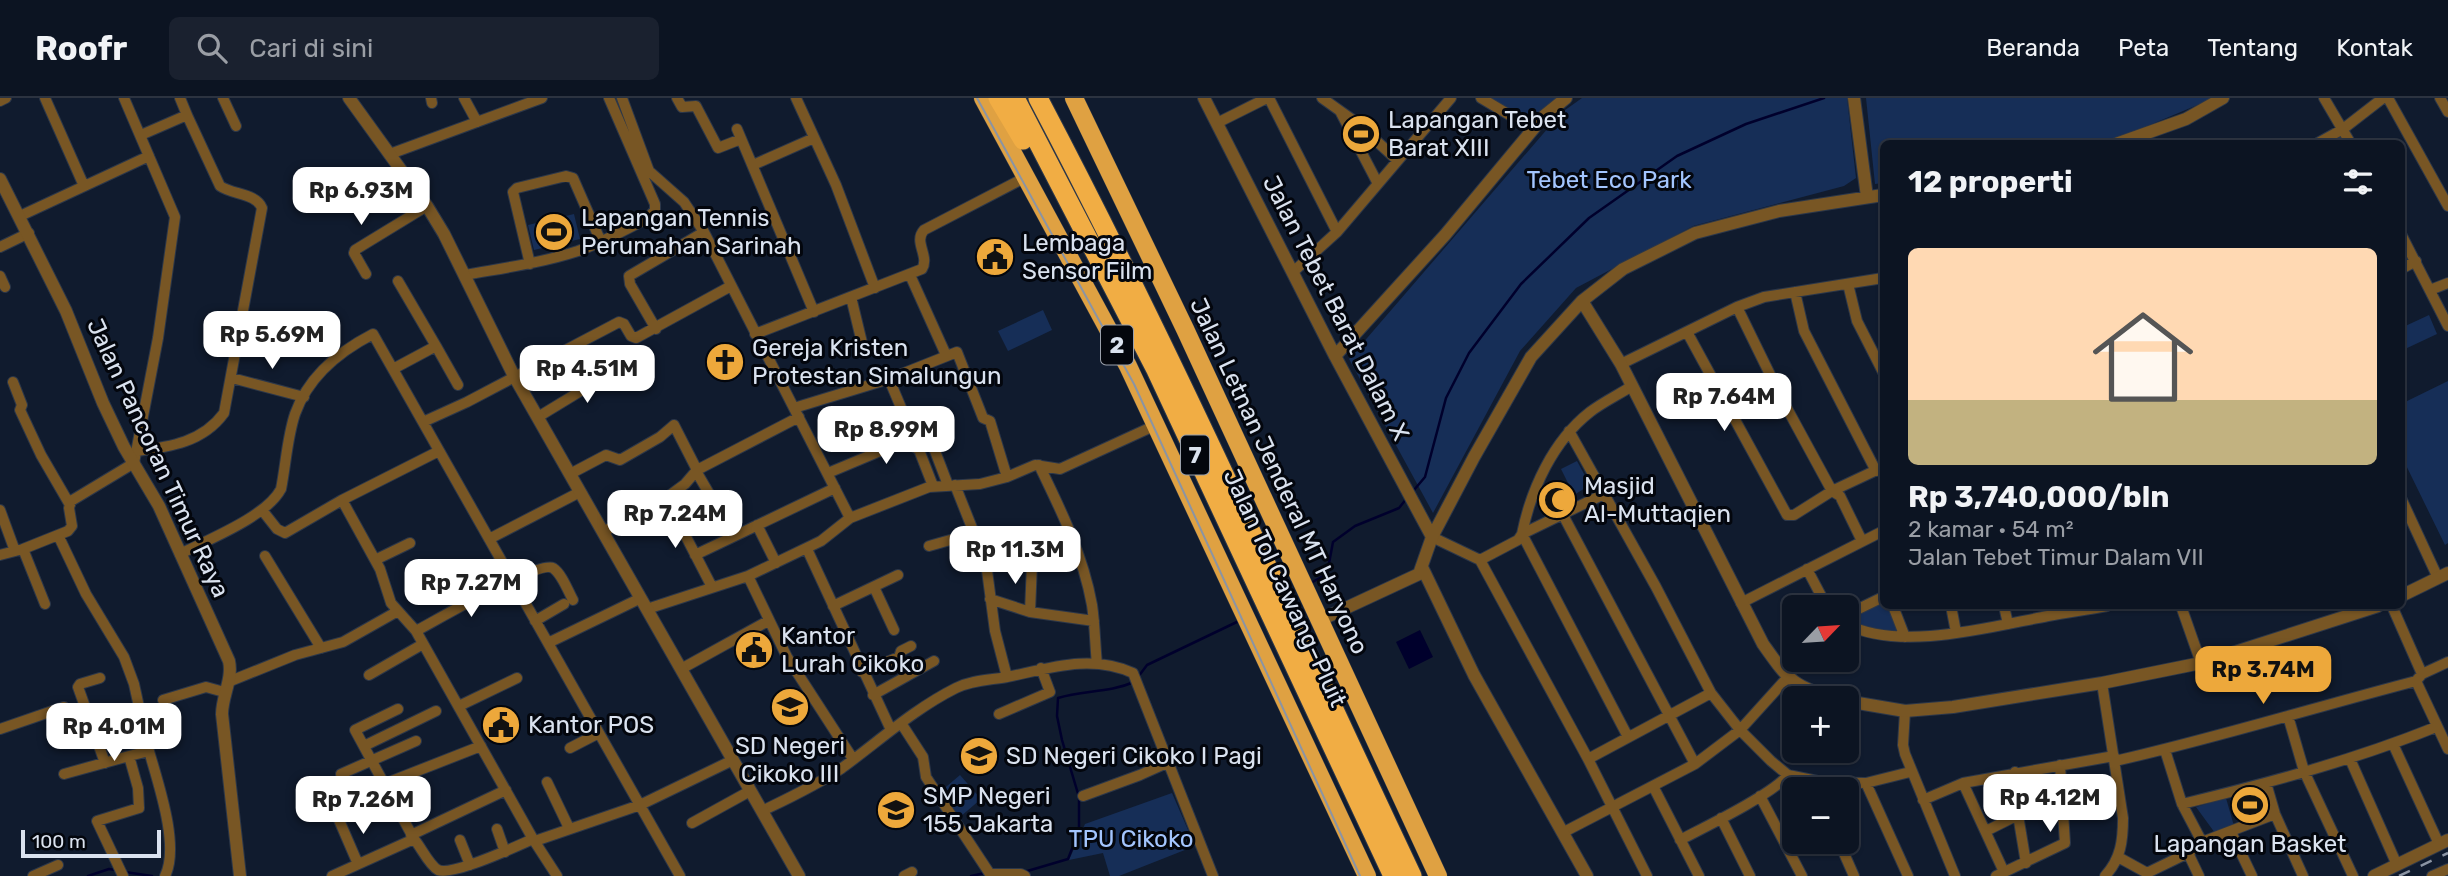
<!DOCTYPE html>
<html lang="id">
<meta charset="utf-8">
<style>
body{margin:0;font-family:Rubik,sans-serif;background:#1a212f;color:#f1f3f6;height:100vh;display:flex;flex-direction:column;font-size:26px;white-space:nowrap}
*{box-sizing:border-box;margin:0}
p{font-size:23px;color:#9a9ea5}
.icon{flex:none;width:38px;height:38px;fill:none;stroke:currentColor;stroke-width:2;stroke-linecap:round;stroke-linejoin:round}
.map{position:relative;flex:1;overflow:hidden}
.sheet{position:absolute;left:1880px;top:42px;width:525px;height:469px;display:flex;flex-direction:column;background:#0c1422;border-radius:10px;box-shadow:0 2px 5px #0004,0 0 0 2px #2c3340}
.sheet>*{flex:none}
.needle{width:46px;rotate:65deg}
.controls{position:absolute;left:1782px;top:497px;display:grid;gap:14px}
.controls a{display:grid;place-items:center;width:77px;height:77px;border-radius:10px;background:#0c1422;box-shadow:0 2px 5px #0004,0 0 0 2px #2c3340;font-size:35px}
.scale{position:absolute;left:21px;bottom:18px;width:140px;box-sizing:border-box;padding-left:7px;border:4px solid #dae2ef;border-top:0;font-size:19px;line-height:24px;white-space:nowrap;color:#dae2ef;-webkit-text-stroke:5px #03060d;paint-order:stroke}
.price{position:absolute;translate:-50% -60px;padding:0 16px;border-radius:14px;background:#fff;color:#222;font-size:23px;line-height:46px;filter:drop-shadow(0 2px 4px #0008)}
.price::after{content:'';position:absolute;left:50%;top:42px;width:21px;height:16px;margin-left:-10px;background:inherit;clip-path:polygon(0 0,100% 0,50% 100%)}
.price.active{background:#eda83b;color:#111}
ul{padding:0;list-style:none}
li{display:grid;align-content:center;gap:14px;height:371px;padding:0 28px}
li span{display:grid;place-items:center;height:217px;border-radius:10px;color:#555}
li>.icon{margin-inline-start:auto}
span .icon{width:126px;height:126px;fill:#fffc;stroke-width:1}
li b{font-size:30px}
h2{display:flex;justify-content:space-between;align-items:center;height:84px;padding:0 28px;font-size:30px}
header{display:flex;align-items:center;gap:42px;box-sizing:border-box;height:98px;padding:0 35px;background:#0c1422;border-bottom:2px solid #2c3340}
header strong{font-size:33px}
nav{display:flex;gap:38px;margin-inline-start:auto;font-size:24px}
.search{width:490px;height:63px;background:#1a212f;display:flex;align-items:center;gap:18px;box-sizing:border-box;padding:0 24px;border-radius:10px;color:#9a9ea5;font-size:26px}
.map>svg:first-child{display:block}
.green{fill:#162e57}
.water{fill:#00002c}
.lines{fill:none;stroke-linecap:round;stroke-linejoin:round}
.stream{stroke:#00002c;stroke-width:2.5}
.minor-casing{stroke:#2c3749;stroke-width:12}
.tertiary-casing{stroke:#2c3749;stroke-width:14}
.trunk-casing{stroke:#2c3749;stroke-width:19}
.motorway-casing{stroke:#2c3749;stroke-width:21}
.minor{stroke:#785624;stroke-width:10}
.tertiary{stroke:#785624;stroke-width:12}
.trunk{stroke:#dfa142;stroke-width:18}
.motorway{stroke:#f1ad44;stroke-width:19}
.tram{stroke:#8b94a3;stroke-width:2}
.rail{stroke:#8b94a3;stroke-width:2.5;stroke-dasharray:12 12;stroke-linecap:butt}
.labels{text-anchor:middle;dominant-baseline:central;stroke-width:6;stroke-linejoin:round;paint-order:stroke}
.shield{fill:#03060d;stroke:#9aa0ab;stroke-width:2}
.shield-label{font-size:23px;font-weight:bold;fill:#dae2ef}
.poi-label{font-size:24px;fill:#dae2ef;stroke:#03060d;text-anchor:start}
.park-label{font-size:24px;fill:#a3c5fe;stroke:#03060d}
.street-label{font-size:24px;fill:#dae2ef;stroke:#03060d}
</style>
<header>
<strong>Roofr</strong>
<div class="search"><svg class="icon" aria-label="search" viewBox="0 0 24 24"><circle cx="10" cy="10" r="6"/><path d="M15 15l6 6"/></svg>Cari di sini</div>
<nav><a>Beranda</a><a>Peta</a><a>Tentang</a><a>Kontak</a></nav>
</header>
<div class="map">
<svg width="2448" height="778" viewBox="0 0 2448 778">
<rect width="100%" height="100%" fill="#101b2e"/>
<path class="green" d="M1486 0H1562L1530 23Z
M1582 0H1847L1856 80 1844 88 1693 128 1576 190 1520 253 1433 415 1349 261 1561 15Z
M1866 0H2214L2133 34 2099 45 1883 46V85L1875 86Z
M574 116 580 141 534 152 528 127Z
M1043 212 1052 232 1008 253 998 233Z
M2429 217 2437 236 2405 251 2401 243V230Z
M2448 283V445L2445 447 2401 357V306Z
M1577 363 1590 387 1574 397 1561 371Z
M1883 502V508H1890L1901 535 1862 529 1846 521Z
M960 677 981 701 960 719 940 694Z
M2264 691 2270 713 2237 723 2230 701Z
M1172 695 1195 748 1119 778H1110L1103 755 1069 762 1085 726Z
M2226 700 2234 728 2215 735 2196 709Z"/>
<path class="water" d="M1420 532 1433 559 1409 571 1396 544Z"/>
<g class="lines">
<path class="stream" d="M1414 392 1425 379 1446 300 1469 255 1521 186 1589 120 1677 58 1746 26 1824 0
M1309 486 1327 476 1333 444 1355 428 1399 410 1407 400
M1138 579 1147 567 1241 522
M125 774 152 778
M1024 774 1068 761 1079 733V699L1062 642 1057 618 1058 600C1082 592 1109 595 1134 584
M88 778 109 771 115 772
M971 778 985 775"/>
<g class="minor-casing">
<path id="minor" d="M45 0 84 88
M180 0 187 17
M223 0 236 28
M431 0 432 5
M464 0 477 24
M622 0 649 73 684 104 704 134 850 420
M677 0 682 9 696 8 718 50 741 41
M796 0 836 87 875 190
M1269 0 1337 134
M1322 0 1357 25 1396 61
M1481 0 1533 31
M2324 0 2351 46
M2388 0 2448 108
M2440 0 2448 14
M0 3 6 0
M1341 15 1377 84
M1217 25 1267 0
M737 31 814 214
M2316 46 2343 31 2383 0
M390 56 542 0
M753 67 814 40
M20 118 149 58
M2401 136 2448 228
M0 149 29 135
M530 166 513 94 517 90 566 78 573 80 601 144
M2401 171 2416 163
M1293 174 1337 134 1451 0
M366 176 354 155 355 152 427 108
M465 177C503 170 541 165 578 153 603 144 625 132 648 120L655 112V106L609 0
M910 177 946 257
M0 178 5 189
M398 183 436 248
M1848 186 1857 223 1883 274
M2430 192 2448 185
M1795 194 1804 233 1876 373
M851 199 864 253
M1737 209 1783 303 1832 393 1840 398 1862 443
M656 231 630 186 629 178 704 134
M1687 234 1787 417H1794L1832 393 1883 369
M755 236 922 171C930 158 913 144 924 132L1026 79
M1621 266 1737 209 1764 199 1883 180
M393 271 436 248 458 287
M232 280 304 299
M889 281 905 319 904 344
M13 284 22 307 20 312 41 357 70 407
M794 310 889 281 957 254 983 320 990 323 1007 379
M538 319 620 269
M423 324 467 304 619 224 624 226 631 238 636 240 731 188
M1569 333 1656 489 1711 595 1740 632 1771 663 1788 677 1822 684 1866 685 1910 674
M137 353C170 349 203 344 224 315L262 110C256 95 233 97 220 88L187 17 141 37
M935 353 948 387
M1039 367C1061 412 1083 457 1092 507 1095 527 1095 547 1097 566
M696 373 721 416
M828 375 897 346 909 345 919 352 933 388
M570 376 606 357 620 362 660 339 674 327 697 372
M955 387 986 465 995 533 1007 579
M666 400 712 489
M2401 400 2438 480
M342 402 380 471 391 505 416 533 533 741 557 778
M0 412 15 453
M262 412 277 431 285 435 342 402 439 353
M1563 417 1695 666
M757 427 776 465
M603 434 666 400 685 386 697 372 799 319
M58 437 86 496 124 559 134 586 148 650 149 653 129 658 138 690 139 710 97 723 123 778
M1432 439 1480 462 1588 661 1647 778
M489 441 580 394
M929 448 975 435
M23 451 45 506
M807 451 891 632
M180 456C209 441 266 419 281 391 286 366 287 340 295 316 308 279 340 253 373 236L680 778
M0 457 23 451 68 433 72 428 69 410 71 403 134 365 158 240 175 119 124 0
M695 457 835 390
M265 458 321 550
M375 462 410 445
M1480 462 1518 442 1522 436 1604 396
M1807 471 1827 509
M748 478 787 559 853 661
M874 489 894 532
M990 501 1030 514 1094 523
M1741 505 1883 433
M833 508 898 477
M1893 508 1905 539
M1951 508 1956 534
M2004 508 2008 526
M2181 508 2201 565
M2392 508 2422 576
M647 511 748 478 821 443 850 420 929 389 980 386 1007 379 1035 367 1060 371 1156 327
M1030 514 1032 465
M1846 517 1883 499
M535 523 564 506
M1846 526C1900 554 1990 529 2048 518 2068 514 2087 512 2107 508
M416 533C435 523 539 462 553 470 562 476 568 493 573 502
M548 545 641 500
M681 571 768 523
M862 574 899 559 901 553 911 548
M369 577 423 546
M100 580 80 586 78 589 105 665
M2416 583 2448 651
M228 584 295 557 343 544 398 513
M2102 585 2123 720C2123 742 2121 761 2105 778
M873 597 934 563
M163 602 206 589 224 594
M459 608 517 580
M398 611 355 632 414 741
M1905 613 1903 647 1905 656 1955 778
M999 616 1050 594 1041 570
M2288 618 2304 673 2353 778
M901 625 923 659 926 679 990 776H1021L1025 778
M0 631 64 609
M1628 639 1522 436C1531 391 1553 343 1590 314 1603 304 1618 297 1632 288
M2393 646 2439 746
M364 648 436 613
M570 650 599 635
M2165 652 2182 706 2202 744
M149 653C158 685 180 748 165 778
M1588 661 1711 595
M2350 661 2397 767
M2115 663C2216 640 2316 609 2416 583L2422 576 2448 564
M2015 674 2018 717 2026 765
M64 676 129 658
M341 676 416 643
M547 684 569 730
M1866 685 1908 778
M1963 685 2004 774
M2266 685 2275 716 2303 778
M384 686 481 648
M1653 688 1699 778
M1083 698 1140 677 1169 664
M1760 698 1802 778
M1923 702 1963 685 2114 658
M2182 706C2269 685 2354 662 2436 629
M762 713C789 700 817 687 842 670 879 643 914 611 956 590 972 582 990 582 1007 579 1050 570 1091 556 1133 575L1213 778
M1721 720 1750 778
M339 722 358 766
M692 725 750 693
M497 731 505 754
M1986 733 2018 717
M1564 734 1695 666 1740 632 1787 580
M2231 734 2252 778
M411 737 506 692
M460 742 470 767
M1680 742C1705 729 1773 696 1788 677
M535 743 640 707 733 662
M1839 744 1854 778
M2188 755 2199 778
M2118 759 2147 775
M2147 775 2188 755 2202 744 2275 716
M33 778 58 767
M332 778 414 741C421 749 429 767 438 772 453 778 517 748 533 741
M904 778 912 774
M1996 778 2065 745 2060 667
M2432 778 2448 771"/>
</g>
<g class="tertiary-casing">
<path id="tertiary" d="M349 0 427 108 444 136 514 278 799 778
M1204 0 1335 258 1432 439
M1854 0 1867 99
M2116 46 2186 21 2223 0
M0 81 66 213 103 305 124 349 159 408 229 563C233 581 222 598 222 616L240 778
M1582 203 1621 266 1763 546C1788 581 1792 589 1835 600
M1335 258 1445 137 1544 18 1566 0
M1422 469 1474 577 1587 778
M2401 498 2448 475
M1318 523 1419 476 1432 439 1474 359 1531 259 1582 203 1623 171 1695 135 1779 113 1883 97
M1846 603 1905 613 1953 609 2102 585 2201 565 2378 508
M2374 778 2448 742"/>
</g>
<g class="trunk-casing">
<path id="trunk" d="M983 0 1128 268 1367 778
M1074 0 1185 231 1438 778"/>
</g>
<g class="motorway-casing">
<path id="motorway" d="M998 0 1023 42
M1015 0 1156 272 1393 778
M1038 0C1172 254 1289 518 1412 778"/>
</g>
<use href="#minor" class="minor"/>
<use href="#tertiary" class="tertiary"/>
<use href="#trunk" class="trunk"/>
<use href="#motorway" class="motorway"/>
<path class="tram" d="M977 0 1134 286 1360 778"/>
<path class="rail" d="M2399 778 2448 755"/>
</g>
<defs>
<g id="stadium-disc" transform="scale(2.0125)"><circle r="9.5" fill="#eda83b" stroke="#03060d"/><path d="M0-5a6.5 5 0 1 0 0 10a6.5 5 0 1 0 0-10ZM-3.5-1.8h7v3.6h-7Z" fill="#111"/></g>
<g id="civic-disc" transform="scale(2.0125)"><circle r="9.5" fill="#eda83b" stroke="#03060d"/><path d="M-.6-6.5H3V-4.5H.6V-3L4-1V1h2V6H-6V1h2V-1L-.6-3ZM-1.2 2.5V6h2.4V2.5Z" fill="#111"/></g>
<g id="church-disc" transform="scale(2.0125)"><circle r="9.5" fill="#eda83b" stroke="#03060d"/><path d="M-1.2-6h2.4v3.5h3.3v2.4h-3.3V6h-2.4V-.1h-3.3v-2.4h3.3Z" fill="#111"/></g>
<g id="mosque-disc" transform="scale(2.0125)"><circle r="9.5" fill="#eda83b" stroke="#03060d"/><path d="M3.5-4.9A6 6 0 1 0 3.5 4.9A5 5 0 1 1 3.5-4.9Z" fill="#111"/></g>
<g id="school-disc" transform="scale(2.0125)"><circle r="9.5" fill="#eda83b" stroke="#03060d"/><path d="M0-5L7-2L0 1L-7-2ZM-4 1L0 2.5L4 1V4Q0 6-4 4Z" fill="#111"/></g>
</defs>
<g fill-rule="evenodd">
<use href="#stadium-disc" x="1361" y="36"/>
<use href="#stadium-disc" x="554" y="134"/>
<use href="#civic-disc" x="995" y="159"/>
<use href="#church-disc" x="725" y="264"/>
<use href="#mosque-disc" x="1557" y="402"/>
<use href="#civic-disc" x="754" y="552"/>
<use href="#school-disc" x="790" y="609"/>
<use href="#civic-disc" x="501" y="627"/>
<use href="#school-disc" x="979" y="658"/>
<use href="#stadium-disc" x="2250" y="707"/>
<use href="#school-disc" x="896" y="712"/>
</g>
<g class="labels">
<g class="shield">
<rect x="1101" y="227.5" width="32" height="39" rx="5"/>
<rect x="1181" y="337.5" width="28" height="39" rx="5"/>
</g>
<g class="shield-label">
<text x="1117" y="247">2</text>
<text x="1195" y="357">7</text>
</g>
<g class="poi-label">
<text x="1388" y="22">Lapangan Tebet<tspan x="1388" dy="28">Barat XIII</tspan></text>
<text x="581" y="120">Lapangan Tennis<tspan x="581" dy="28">Perumahan Sarinah</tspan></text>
<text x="1022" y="145">Lembaga<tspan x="1022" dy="28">Sensor Film</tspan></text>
<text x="752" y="250">Gereja Kristen<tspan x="752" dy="28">Protestan Simalungun</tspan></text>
<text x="1584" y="388">Masjid<tspan x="1584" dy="28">Al-Muttaqien</tspan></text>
<text x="781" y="538">Kantor<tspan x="781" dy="28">Lurah Cikoko</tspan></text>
<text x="528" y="627">Kantor POS</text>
<text x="790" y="648" text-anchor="middle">SD Negeri<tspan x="790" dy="28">Cikoko III</tspan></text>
<text x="1006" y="658">SD Negeri Cikoko I Pagi</text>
<text x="923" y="698">SMP Negeri<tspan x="923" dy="28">155 Jakarta</tspan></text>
<text x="2250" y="746" text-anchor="middle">Lapangan Basket</text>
</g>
<g class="park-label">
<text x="1609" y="82">Tebet Eco Park</text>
<text x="1131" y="741">TPU Cikoko</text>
</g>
<g class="street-label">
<text transform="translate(1336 210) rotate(63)">Jalan Tebet Barat Dalam X</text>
<text transform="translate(158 360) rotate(65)">Jalan Pancoran Timur Raya</text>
<text transform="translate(1279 378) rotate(65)">Jalan Letnan Jenderal MT Haryono</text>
<text transform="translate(1285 490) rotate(65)">Jalan Tol Cawang–Pluit</text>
</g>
</g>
</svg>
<div class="controls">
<a><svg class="needle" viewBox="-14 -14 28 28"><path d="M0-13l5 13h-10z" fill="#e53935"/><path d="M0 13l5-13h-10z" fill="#9a9ea5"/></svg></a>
<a>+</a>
<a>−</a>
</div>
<div class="scale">100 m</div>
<b class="price" style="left:361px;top:129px">Rp 6.93M</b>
<b class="price" style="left:272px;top:273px">Rp 5.69M</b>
<b class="price" style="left:587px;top:307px">Rp 4.51M</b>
<b class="price" style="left:1724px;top:335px">Rp 7.64M</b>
<b class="price" style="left:886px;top:368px">Rp 8.99M</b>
<b class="price" style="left:675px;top:452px">Rp 7.24M</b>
<b class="price" style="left:1015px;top:488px">Rp 11.3M</b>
<b class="price" style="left:471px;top:521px">Rp 7.27M</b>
<b class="price active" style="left:2263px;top:608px">Rp 3.74M</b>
<b class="price" style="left:114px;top:665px">Rp 4.01M</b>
<b class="price" style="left:2050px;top:736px">Rp 4.12M</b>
<b class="price" style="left:363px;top:738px">Rp 7.26M</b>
<section class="sheet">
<h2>12 properti<svg class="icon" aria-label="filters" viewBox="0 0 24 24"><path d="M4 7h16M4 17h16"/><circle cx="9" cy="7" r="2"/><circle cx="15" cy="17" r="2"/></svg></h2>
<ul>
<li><span style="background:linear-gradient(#ffd9b3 70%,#c2b280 0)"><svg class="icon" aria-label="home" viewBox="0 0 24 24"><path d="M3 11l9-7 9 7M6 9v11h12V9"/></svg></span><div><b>Rp 3,740,000/bln</b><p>2 kamar · 54 m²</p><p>Jalan Tebet Timur Dalam VII</p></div></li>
</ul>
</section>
</div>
